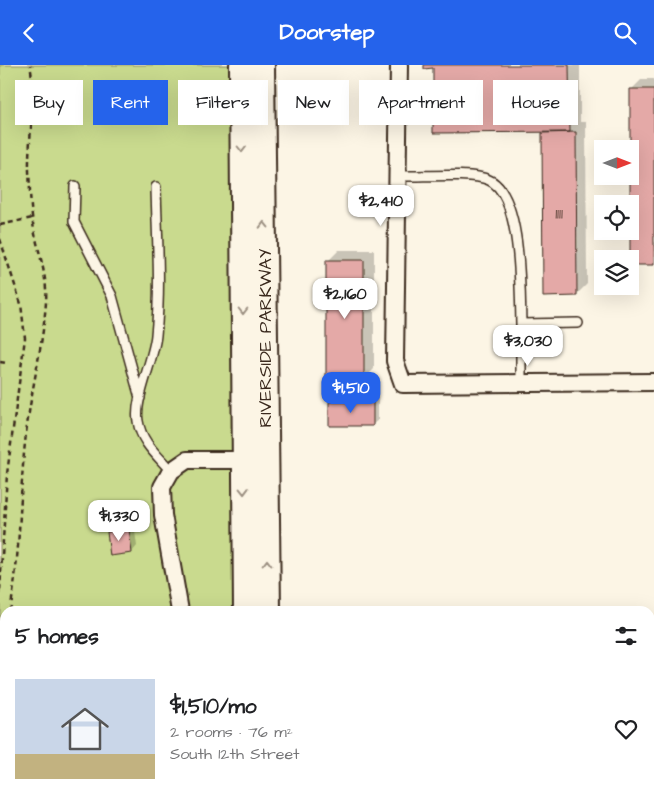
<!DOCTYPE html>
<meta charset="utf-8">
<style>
body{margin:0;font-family:"Architects Daughter",sans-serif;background:#f6f6f6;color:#202124;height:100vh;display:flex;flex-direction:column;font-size:19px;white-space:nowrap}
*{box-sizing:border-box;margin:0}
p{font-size:16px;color:#757577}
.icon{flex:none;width:28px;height:28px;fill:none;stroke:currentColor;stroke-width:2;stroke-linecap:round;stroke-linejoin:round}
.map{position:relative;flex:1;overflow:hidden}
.side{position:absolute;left:0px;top:541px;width:655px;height:196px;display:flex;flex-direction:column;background:#fff;border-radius:15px 15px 0 0;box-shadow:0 5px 20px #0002}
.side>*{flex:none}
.hud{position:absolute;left:15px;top:15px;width:625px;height:45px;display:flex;gap:10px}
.needle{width:32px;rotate:90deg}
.tools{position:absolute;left:594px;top:75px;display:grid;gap:10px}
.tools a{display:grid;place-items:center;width:45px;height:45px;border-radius:0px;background:#fff;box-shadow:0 5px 20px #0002;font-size:25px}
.price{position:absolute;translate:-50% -42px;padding:0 11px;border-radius:10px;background:#fff;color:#222;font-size:16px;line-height:32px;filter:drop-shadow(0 1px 2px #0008)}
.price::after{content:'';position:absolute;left:50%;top:30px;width:15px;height:11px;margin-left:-8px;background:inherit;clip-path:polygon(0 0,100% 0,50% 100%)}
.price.active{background:#2563eb;color:#fff}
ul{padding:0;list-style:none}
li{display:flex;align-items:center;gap:15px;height:125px;padding:0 15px}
li span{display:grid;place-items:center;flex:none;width:140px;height:100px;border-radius:0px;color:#555}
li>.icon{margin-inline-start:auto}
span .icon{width:60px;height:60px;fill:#fffc;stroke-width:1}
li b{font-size:21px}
h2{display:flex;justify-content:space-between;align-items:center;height:60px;padding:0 15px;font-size:21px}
.pill{padding:0 18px;border-radius:0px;background:#fff;box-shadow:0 5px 20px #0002;font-size:18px;line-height:45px}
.pill.active{background:#2563eb;color:#fff}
header{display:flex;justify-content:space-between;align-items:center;height:65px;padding:0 15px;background:#2563eb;color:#fff;font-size:22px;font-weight:800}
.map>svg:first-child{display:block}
.green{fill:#c9da8e;stroke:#828256}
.shadow{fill:#0003}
.building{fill:#e4a9a7;stroke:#3b2a1e}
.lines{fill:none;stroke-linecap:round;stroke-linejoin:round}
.lane-casing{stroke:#3b2a1e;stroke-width:12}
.street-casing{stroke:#3b2a1e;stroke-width:20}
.secondary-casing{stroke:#3b2a1e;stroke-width:28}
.path{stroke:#3b2a1e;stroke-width:2.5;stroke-dasharray:5 4;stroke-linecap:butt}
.lane{stroke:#fcf5e5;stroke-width:9}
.street{stroke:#fcf5e5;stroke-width:16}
.secondary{stroke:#fcf5e5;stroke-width:24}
.rail{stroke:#3b2a1e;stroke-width:4}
.oneway{stroke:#9c9082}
.labels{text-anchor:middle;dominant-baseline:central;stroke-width:4.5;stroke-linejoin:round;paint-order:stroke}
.number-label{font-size:15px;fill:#654a40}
.street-label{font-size:18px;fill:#3b2a1e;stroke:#fcf5e5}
</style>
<header><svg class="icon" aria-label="back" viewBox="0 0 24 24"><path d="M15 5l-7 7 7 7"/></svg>Doorstep<svg class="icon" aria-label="search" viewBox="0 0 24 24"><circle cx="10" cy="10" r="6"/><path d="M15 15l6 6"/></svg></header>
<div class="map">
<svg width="654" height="737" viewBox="0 0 654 737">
<rect width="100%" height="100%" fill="#fcf5e5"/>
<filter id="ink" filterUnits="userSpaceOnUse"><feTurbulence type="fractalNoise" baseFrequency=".02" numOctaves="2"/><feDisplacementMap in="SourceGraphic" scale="10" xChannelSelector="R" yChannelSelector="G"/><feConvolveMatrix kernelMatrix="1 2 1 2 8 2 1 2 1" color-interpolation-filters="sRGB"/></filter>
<g filter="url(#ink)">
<path class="green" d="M0 0H231L239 546H5V732H242V737H0Z"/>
<path class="shadow" d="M425 0H580V57H586L587 219 576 230H544L543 66 434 2Z
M642 14H654V199L631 25Z
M339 185H374V304L363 315 328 196Z
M336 332H378V355L372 360 330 337Z
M134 459 137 481 132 487 108 467 114 462Z
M618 735H654V737H617Z"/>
<path class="building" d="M424 0H569L570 67 433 68V3L424 4Z
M630 24H654V200H630Z
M576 67 577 231 543 232 542 68Z
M326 195H364V316H326Z
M329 337H373V361H329Z
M129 464 132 488 110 491 107 467Z"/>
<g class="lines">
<g class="lane-casing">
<path id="lane" d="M398 111C419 112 471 107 489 115 522 129 520 227 521 259
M75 121 74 157 112 231 140 333
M156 122C157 171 161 221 156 270 154 294 134 334 138 356 141 377 157 390 171 406
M521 318V259L578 258"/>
</g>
<g class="street-casing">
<path id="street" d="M399 0 395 296 403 319 654 317
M180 546 163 450 162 422 171 406 187 395H244
M187 737 189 732"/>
</g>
<g class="secondary-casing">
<path id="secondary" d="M242 0 246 546
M262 0 268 546
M249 732V737
M269 732V737"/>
</g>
<path class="path" d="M0 160 32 153
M0 174 21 239 25 273 7 409 0 525
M0 297 6 298
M10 546C21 488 19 428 26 369 31 325 43 281 46 237 48 207 35 180 32 151 30 137 30 121 29 106 28 71 37 35 30 0
M0 578 5 563"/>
<use href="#lane" class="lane"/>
<use href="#street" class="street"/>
<use href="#secondary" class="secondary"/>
<path class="rail" d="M650 594 654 591"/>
</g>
<defs><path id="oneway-chevron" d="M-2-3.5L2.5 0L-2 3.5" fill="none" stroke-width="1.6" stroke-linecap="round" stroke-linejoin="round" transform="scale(1.25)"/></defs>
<g class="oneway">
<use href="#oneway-chevron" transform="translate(242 84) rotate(90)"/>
<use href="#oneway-chevron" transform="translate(264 160) rotate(-91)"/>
<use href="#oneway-chevron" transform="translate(243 246) rotate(90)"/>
<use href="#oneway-chevron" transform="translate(244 426) rotate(89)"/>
<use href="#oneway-chevron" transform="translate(267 498) rotate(-90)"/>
</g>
</g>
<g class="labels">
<g class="number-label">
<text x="559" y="149">1111</text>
</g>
<g class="street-label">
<text transform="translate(265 273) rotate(-90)">RIVERSIDE PARKWAY</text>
</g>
</g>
</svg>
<div class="tools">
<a><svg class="needle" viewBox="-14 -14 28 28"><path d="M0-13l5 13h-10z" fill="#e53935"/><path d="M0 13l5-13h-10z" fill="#757577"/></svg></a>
<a><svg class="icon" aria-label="locate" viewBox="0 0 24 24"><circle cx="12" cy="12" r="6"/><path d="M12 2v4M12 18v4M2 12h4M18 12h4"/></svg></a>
<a><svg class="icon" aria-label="layers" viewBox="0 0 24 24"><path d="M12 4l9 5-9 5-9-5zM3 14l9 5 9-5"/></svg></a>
</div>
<b class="price" style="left:381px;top:162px">$2,410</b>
<b class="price" style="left:345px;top:255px">$2,160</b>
<b class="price" style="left:528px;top:302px">$3,030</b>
<b class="price active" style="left:351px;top:349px">$1,510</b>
<b class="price" style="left:119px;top:477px">$1,330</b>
<div class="hud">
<a class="pill">Buy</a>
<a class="pill active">Rent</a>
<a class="pill">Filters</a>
<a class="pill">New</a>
<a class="pill">Apartment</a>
<a class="pill">House</a>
</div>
<section class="side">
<h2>5 homes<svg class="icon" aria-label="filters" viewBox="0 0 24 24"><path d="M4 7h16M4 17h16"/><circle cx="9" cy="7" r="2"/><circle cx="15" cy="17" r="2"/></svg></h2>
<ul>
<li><span style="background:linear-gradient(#c9d6e8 75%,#c2b280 0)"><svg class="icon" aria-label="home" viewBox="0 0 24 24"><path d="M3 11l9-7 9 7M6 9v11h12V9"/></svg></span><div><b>$1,510/mo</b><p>2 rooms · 76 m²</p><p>South 12th Street</p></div><svg class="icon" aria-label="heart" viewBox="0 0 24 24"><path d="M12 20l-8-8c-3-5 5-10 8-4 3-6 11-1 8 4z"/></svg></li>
</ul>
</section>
</div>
